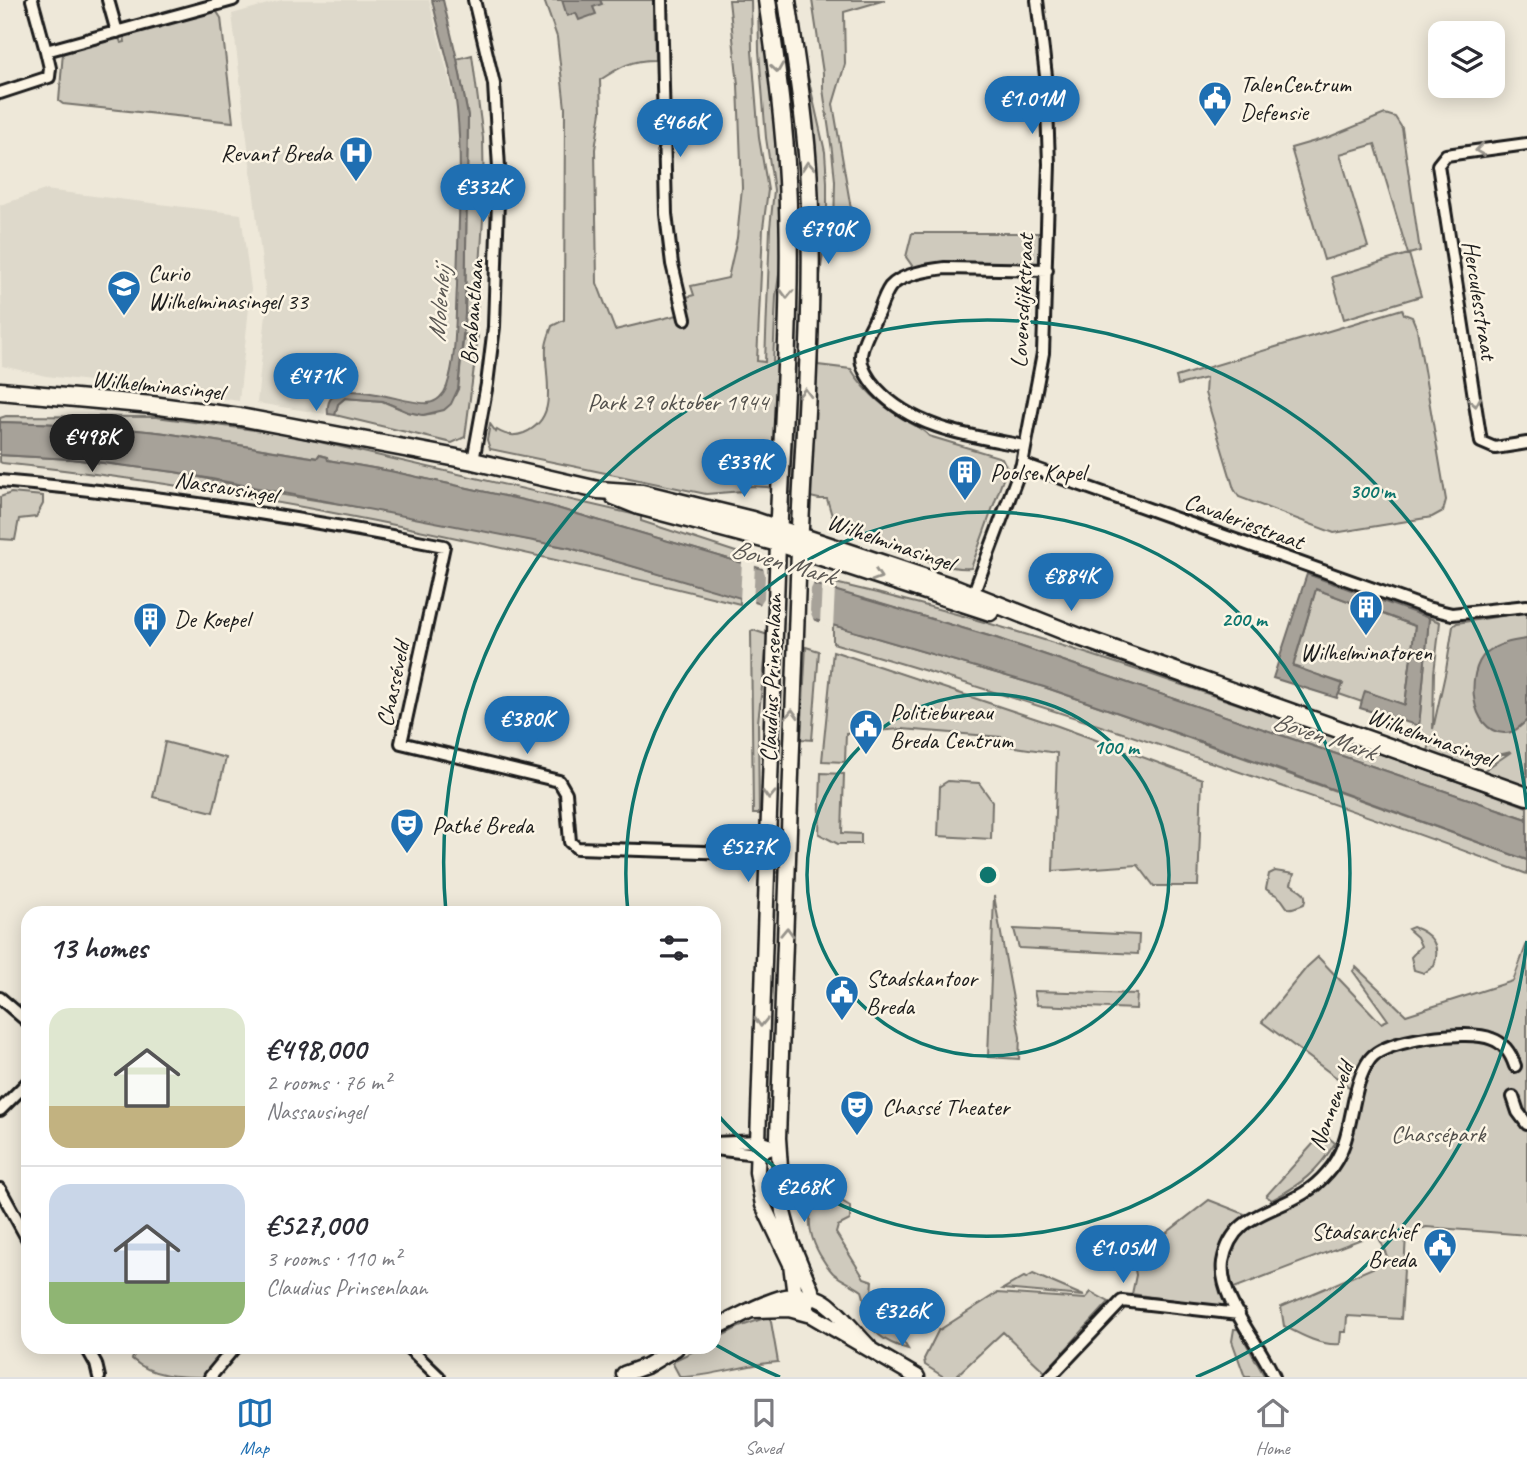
<!DOCTYPE html>
<meta charset="utf-8">
<style>
body{margin:0;font-family:Caveat,sans-serif;background:#f2f2f3;color:#2b2b33;height:100vh;display:flex;flex-direction:column;font-size:26px;white-space:nowrap}
*{box-sizing:border-box;margin:0}
p{font-size:23px;color:#7c7c81}
.icon{flex:none;width:38px;height:38px;fill:none;stroke:currentColor;stroke-width:2;stroke-linecap:round;stroke-linejoin:round}
.map{position:relative;flex:1;overflow:hidden}
.sheet{position:absolute;left:21px;top:906px;width:700px;height:448px;display:flex;flex-direction:column;background:#fff;border-radius:21px;box-shadow:0 4px 18px #0003}
.sheet>*{flex:none}
.buttons{position:absolute;left:1428px;top:21px;display:grid;gap:14px}
.buttons a{display:grid;place-items:center;width:77px;height:77px;border-radius:14px;background:#fff;box-shadow:0 4px 18px #0003;font-size:35px}
.price{position:absolute;translate:-50% -60px;padding:0 16px;border-radius:24px;background:#1f6fb2;color:#fff;font-size:23px;line-height:46px;filter:drop-shadow(0 2px 4px #0008)}
.price::after{content:'';position:absolute;left:50%;top:42px;width:21px;height:16px;margin-left:-10px;background:inherit;clip-path:polygon(0 0,100% 0,50% 100%)}
.price.on{background:#222;color:#fff}
ul{padding:0;list-style:none}
li{display:flex;align-items:center;gap:21px;height:175px;padding:0 28px}
li+li{border-top:2px solid #e1e1e2}
li span{display:grid;place-items:center;flex:none;width:196px;height:140px;border-radius:21px;color:#555}
li>.icon{margin-inline-start:auto}
span .icon{width:84px;height:84px;fill:#fffc;stroke-width:1}
li b{font-size:30px}
h2{display:flex;justify-content:space-between;align-items:center;height:84px;padding:0 28px;font-size:30px}
.tabs{display:flex;justify-content:space-around;align-items:center;height:98px;border-top:2px solid #e1e1e2;background:#fff;font-size:19px;color:#7c7c81}
.tabs a{display:grid;justify-items:center;gap:4px}
.tabs .on{color:#1f6fb2}
.map>svg:first-child{display:block}
.built{fill:#ded9cb}
.green{fill:#cfcabd;stroke:#76736c;stroke-width:2}
.water{fill:#a7a299;stroke:#6f6c67;stroke-width:2}
.pier{fill:#eee8d9}
.lines{fill:none;stroke-linecap:round;stroke-linejoin:round}
.minor-tunnel{stroke:#cec9bd;stroke-width:10;stroke-dasharray:10 5;stroke-linecap:butt}
.minor-casing{stroke:#1c1c1c;stroke-width:16}
.tertiary-casing{stroke:#1c1c1c;stroke-width:19}
.secondary-casing{stroke:#1c1c1c;stroke-width:21}
.minor{stroke:#fcf5e5;stroke-width:10}
.tertiary{stroke:#fcf5e5;stroke-width:14}
.secondary{stroke:#fcf5e5;stroke-width:16}
.oneway{stroke:#97938b}
.ring{fill:none;stroke:#0f766e;stroke-width:3.5}
.labels{text-anchor:middle;dominant-baseline:central;stroke-width:5;stroke-linejoin:round;paint-order:stroke}
.poi-label{font-size:24px;fill:#1c1c1c;stroke:#fcf5e5;text-anchor:start}
.street-label{font-size:24px;fill:#1c1c1c;stroke:#fcf5e5}
.park-label{font-size:24px;fill:#52504c;stroke:#fcf5e5}
.water-label{font-size:26px;font-style:italic;fill:#5b5854;stroke:#fcf5e5}
.centre{fill:#0f766e;stroke:#fcf5e5;stroke-width:3.5}
.ring-label{font-size:21px;text-anchor:middle;font-weight:bold;fill:#0f766e;stroke:#fcf5e5;stroke-width:5;stroke-linejoin:round;paint-order:stroke}
</style>
<div class="map">
<svg width="1527" height="1377" viewBox="0 0 1527 1377">
<rect width="100%" height="100%" fill="#eee8d9"/>
<filter id="ink" filterUnits="userSpaceOnUse"><feTurbulence type="fractalNoise" baseFrequency=".0143" numOctaves="2"/><feDisplacementMap in="SourceGraphic" scale="14" xChannelSelector="R" yChannelSelector="G"/><feConvolveMatrix kernelMatrix="1 2 1 2 8 2 1 2 1" color-interpolation-filters="sRGB"/></filter>
<g filter="url(#ink)">
<path class="built" d="M282 0H429L456 106 459 140V225L453 349 446 390 432 403 424 404 397 397 348 390 327 408 325 414 257 403 267 304 232 14Z
M45 190 241 214 251 289 239 401 161 389 46 376 2 366 0 205Z"/>
<path class="green" d="M544 0H654L655 60C631 60 620 67 600 80L601 112 595 149 597 283 615 330 686 313 683 298 694 295 691 286 728 278 737 238 742 188 738 85 729 0H751L752 51 759 138 768 190 763 228 757 361 765 362 770 228 774 190 766 138 759 51 758 0H761L774 85 784 239 776 296 773 362 813 365 817 238 814 140 800 41 825 152 827 182V223L816 306 818 365 851 369C864 390 879 404 900 417 910 424 921 427 929 436L1002 458 1007 468 971 568C935 571 864 538 833 519L827 499H819L767 487 749 486 743 491 706 494 490 449 487 440 490 424 496 432 497 430C506 436 514 437 524 433 561 417 544 378 546 348 546 341 550 333 552 326L564 320 565 108 557 37Z
M812 0H885L844 12 845 64 833 104 855 232 834 231 835 181 832 151 823 89V73Z
M211 11 217 12 221 18 233 122 63 104 59 101 63 52 119 37 121 43 125 42 124 35Z
M472 55 483 138 484 203 477 315 465 314 468 116 457 59Z
M1385 114 1395 117 1402 128 1420 251 1409 254 1421 296 1344 319 1332 277 1408 254 1375 144 1340 154 1368 247 1324 260 1291 148 1329 137Z
M912 233H1041L1040 264 944 262 922 268 913 267 906 257Z
M1402 309 1404 314 1412 317 1417 329 1446 500 1443 511 1432 517 1334 533 1239 497 1234 489 1205 393 1206 378 1178 385 1176 377Z
M464 334 478 336 465 437 452 443 335 415 338 404 345 398 382 401 408 412 423 415 435 413 458 389Z
M6 416 156 417 285 434 641 516V521L742 554V563L550 506 390 471 327 460V457L319 455 318 458C264 450 211 439 157 432 105 426 53 423 0 422V418Z
M0 455 71 459 175 472 278 494 396 513 570 548 740 597V604C497 544 252 489 2 463L0 462Z
M11 493 43 496V504L36 517 19 519 15 540 0 539V497Z
M835 583C953 610 1067 646 1182 685 1297 724 1413 764 1527 807V819L996 638 835 591Z
M1316 589 1415 626 1405 705 1366 692 1362 702 1339 694 1342 683 1293 667Z
M1527 612V787L1483 771 1511 752 1482 759 1472 767 1462 763 1449 767 1426 759 1431 739 1423 736 1419 726 1429 618 1440 622 1434 673 1433 729 1446 670 1453 626 1457 623Z
M833 625 1044 687 1139 720 1527 860V874C1298 789 1067 712 833 643Z
M753 630 768 635 758 722 759 814H753L751 631Z
M806 647 819 651 812 740 801 739Z
M833 651 1058 726 1202 779 1198 886H1154L1138 865 1053 871 1057 753 1001 745V737L902 729 846 733 845 762 822 761Z
M165 742 226 758 213 812 153 797Z
M821 773 844 774 842 833 861 834V844H838L819 834Z
M948 781 979 783 992 801 991 839 938 836 940 786Z
M1275 871 1294 874 1291 884C1298 890 1309 891 1304 904 1279 914 1292 905 1276 895 1273 893 1269 892 1266 889L1269 874Z
M994 896 1020 1037 1019 1059 988 1057Z
M1413 927C1432 934 1441 945 1434 966L1424 973 1414 970 1411 957 1421 946 1417 937 1408 929Z
M1014 929 1139 935 1138 954 1019 948Z
M1527 943V1235L1426 1227 1406 1236 1401 1319 1347 1316 1346 1332H1341L1340 1344C1321 1346 1301 1335 1284 1326L1281 1307 1389 1261 1377 1233 1221 1293 1227 1308 1132 1294 1136 1275 1133 1259 1209 1200 1247 1215C1265 1207 1285 1201 1302 1191 1337 1170 1347 1129 1357 1093L1262 1022 1307 967 1318 957 1381 1023 1388 1020 1353 971 1356 967 1406 1015 1513 981Z
M1034 991 1137 994 1136 1009 1037 1005Z
M1323 1133 1335 1143C1318 1171 1300 1185 1272 1200L1266 1196Z
M828 1197H835L850 1206V1220L838 1226 836 1233 864 1278 873 1281 872 1292 908 1349C889 1344 871 1335 867 1314 865 1306 865 1299 862 1291 853 1284 842 1281 833 1273 815 1254 794 1209 828 1197Z
M1033 1274 1084 1296 1003 1289 1024 1277 1026 1278Z
M1091 1292 1109 1302 1045 1372 1003 1332 955 1377H944L925 1365 924 1359 938 1331 997 1293 1085 1299Z
M770 1316 778 1362C745 1364 713 1377 680 1377L673 1364 675 1360 700 1348H714V1340L739 1327Z
M1234 1329H1238L1265 1377H1245L1232 1341Z
M131 1348H219L225 1352 207 1377C179 1377 152 1377 132 1359L136 1352Z"/>
<path class="water" d="M432 0H443L457 59 468 116 465 314 458 389 451 404 444 410 423 415 408 412 383 401 345 398 338 404 335 415 328 414C322 367 408 407 428 403 437 402 444 395 447 386 457 356 455 318 457 286 458 227 463 168 457 109 453 72 440 36 432 0Z
M562 0H600L602 4 593 7 596 14 579 20 576 13 567 16Z
M0 422C52 423 105 426 157 432 210 439 264 450 317 458L319 455 327 457 328 460 390 471 550 506 996 638 1527 819V860L1231 752 1044 687 570 548 175 472 71 459 0 455Z
M1307 574 1429 618 1419 726 1360 708 1365 691 1405 705 1415 626 1316 589 1293 666 1343 684 1337 698 1273 678Z
M1527 639V720C1521 726 1513 734 1504 733 1470 732 1465 672 1486 653 1498 643 1513 641 1527 639Z"/>
<path class="pier" d="M742 560 755 564 753 605 740 601Z
M762 566 815 581 811 589 810 611 815 623 759 606 764 598 765 574Z
M822 583 835 587 833 628 820 624Z"/>
<g class="lines">
<path class="minor-tunnel" d="M1513 1097 1515 1066"/>
<g class="minor-casing">
<path id="minor" d="M32 0 46 51
M108 0 117 32
M661 0 666 214 672 264 685 319
M0 93 49 77 50 68 46 51 233 0
M1527 144 1446 155 1438 165 1481 442 1495 448 1527 443
M1024 446C973 436 915 430 877 389 869 380 861 369 861 356 862 341 873 325 879 311 882 303 885 294 890 287 901 274 929 270 945 268L1047 270
M473 461 487 384 494 327 499 168 494 84 474 0
M1022 464 1427 608 1452 614 1527 606
M0 481C150 494 297 517 444 546L401 743 559 781 566 793 570 842 577 848 767 854
M973 595 1022 464 1043 353 1049 164 1046 76 1037 0
M0 998 28 1022
M1513 1097 1518 1112 1527 1124
M0 1110 28 1082
M714 1143 758 1141 779 1147
M714 1149 757 1154 779 1147
M0 1189 28 1240
M87 1348 96 1364 99 1377
M409 1348 439 1377
M210 1377 234 1348
M1050 1377 1122 1301 1239 1314
M1274 1377C1260 1343 1218 1299 1223 1262 1231 1215 1270 1214 1304 1193 1312 1188 1321 1180 1327 1173 1357 1140 1347 1091 1370 1059 1385 1039 1469 1029 1492 1039 1504 1043 1511 1054 1515 1066"/>
</g>
<g class="tertiary-casing">
<path id="tertiary" d="M778 543 757 1172 763 1205 791 1264 795 1296 802 1312
M799 550 778 1138 783 1212 791 1242 811 1290V1298L802 1312
M754 1310 789 1309 811 1315 917 1377
M714 1328C746 1315 797 1276 831 1307 845 1319 856 1334 869 1347
M624 1374 646 1366 676 1348"/>
</g>
<g class="secondary-casing">
<path id="secondary" d="M767 0C776 60 784 120 787 180 793 301 782 423 778 543
M787 0C796 61 806 122 809 184 815 304 804 430 799 550
M0 391 152 405 240 417 473 461 598 490 642 493 752 520 956 588 1082 638 1527 796
M614 496 639 506 778 543 990 612"/>
</g>
<use href="#minor" class="minor"/>
<use href="#tertiary" class="tertiary"/>
<use href="#secondary" class="secondary"/>
</g>
<defs><path id="oneway-chevron" d="M-2-3.5L2.5 0L-2 3.5" fill="none" stroke-width="1.6" stroke-linecap="round" stroke-linejoin="round" transform="scale(1.75)"/></defs>
<g class="oneway">
<use href="#oneway-chevron" transform="translate(777 68) rotate(82)"/>
<use href="#oneway-chevron" transform="translate(1480 150) rotate(172)"/>
<use href="#oneway-chevron" transform="translate(808 166) rotate(-95)"/>
<use href="#oneway-chevron" transform="translate(787 294) rotate(91)"/>
<use href="#oneway-chevron" transform="translate(805 393) rotate(-88)"/>
<use href="#oneway-chevron" transform="translate(1475 402) rotate(81)"/>
<use href="#oneway-chevron" transform="translate(877 576) rotate(18)"/>
<use href="#oneway-chevron" transform="translate(792 714) rotate(-88)"/>
<use href="#oneway-chevron" transform="translate(769 795) rotate(92)"/>
<use href="#oneway-chevron" transform="translate(787 932) rotate(-88)"/>
<use href="#oneway-chevron" transform="translate(761 1022) rotate(92)"/>
</g>
</g>
<g class="ring">
<circle cx="988" cy="875" r="181"/>
<path d="M628 913A362 362 0 1 1 715 1112"/>
<path d="M1527 941A543 543 0 0 1 1196 1377M780 1377A543 543 0 0 1 716 1345M446 913A543 543 0 0 1 1527 809"/>
</g>
<defs>
<g id="civic-pin" transform="scale(1.75)"><path d="M0 17L-7.5 6A9.5 9.5 0 1 1 7.5 6Z" fill="#1f6fb2" stroke="#fcf5e5"/><path d="M-.6-6.5H3V-4.5H.6V-3L4-1V1h2V6H-6V1h2V-1L-.6-3ZM-1.2 2.5V6h2.4V2.5Z" fill="#fff"/></g>
<g id="hospital-pin" transform="scale(1.75)"><path d="M0 17L-7.5 6A9.5 9.5 0 1 1 7.5 6Z" fill="#1f6fb2" stroke="#fcf5e5"/><path d="M-5-5h3v3.5h4V-5h3V5h-3V1.5h-4V5h-3Z" fill="#fff"/></g>
<g id="university-pin" transform="scale(1.75)"><path d="M0 17L-7.5 6A9.5 9.5 0 1 1 7.5 6Z" fill="#1f6fb2" stroke="#fcf5e5"/><path d="M0-5L7-2L0 1L-7-2ZM-4 1L0 2.5L4 1V4Q0 6-4 4Z" fill="#fff"/></g>
<g id="building-pin" transform="scale(1.75)"><path d="M0 17L-7.5 6A9.5 9.5 0 1 1 7.5 6Z" fill="#1f6fb2" stroke="#fcf5e5"/><path d="M-4-6H4V6H1V3H-1V6H-4ZM-2.5-4.3h1.7v1.8h-1.7ZM.8-4.3h1.7v1.8H.8ZM-2.5-1h1.7V.8h-1.7ZM.8-1h1.7V.8H.8Z" fill="#fff"/></g>
<g id="theatre-pin" transform="scale(1.75)"><path d="M0 17L-7.5 6A9.5 9.5 0 1 1 7.5 6Z" fill="#1f6fb2" stroke="#fcf5e5"/><path d="M-5-5.5Q0-4 5-5.5V0Q5 5 0 6Q-5 5-5 0ZM-3.3-2.5H-1v1.5H-3.3ZM1-2.5H3.3v1.5H1ZM-2.8 1Q0 5.5 2.8 1Z" fill="#fff"/></g>
</defs>
<g fill-rule="evenodd">
<use href="#civic-pin" x="1215" y="98"/>
<use href="#hospital-pin" x="356" y="153"/>
<use href="#university-pin" x="124" y="287"/>
<use href="#building-pin" x="965" y="472"/>
<use href="#building-pin" x="1366" y="607"/>
<use href="#building-pin" x="150" y="619"/>
<use href="#civic-pin" x="866" y="726"/>
<use href="#theatre-pin" x="407" y="825"/>
<use href="#civic-pin" x="842" y="992"/>
<use href="#theatre-pin" x="857" y="1107"/>
<use href="#civic-pin" x="1440" y="1245"/>
</g>
<g class="labels">
<g class="poi-label">
<text x="1240" y="84">TalenCentrum<tspan x="1240" dy="28">Defensie</tspan></text>
<text x="332" y="153" text-anchor="end">Revant Breda</text>
<text x="148" y="273">Curio<tspan x="148" dy="28">Wilhelminasingel 33</tspan></text>
<text x="990" y="472">Poolse Kapel</text>
<text x="174" y="619">De Koepel</text>
<text x="1366" y="652" text-anchor="middle">Wilhelminatoren</text>
<text x="890" y="712">Politiebureau<tspan x="890" dy="28">Breda Centrum</tspan></text>
<text x="432" y="825">Pathé Breda</text>
<text x="866" y="978">Stadskantoor<tspan x="866" dy="28">Breda</tspan></text>
<text x="882" y="1107">Chassé Theater</text>
<text x="1416" y="1231" text-anchor="end">Stadsarchief<tspan x="1416" dy="28">Breda</tspan></text>
</g>
<g class="street-label">
<text transform="translate(1480 300) rotate(81)">Herculesstraat</text>
<text transform="translate(1022 301) rotate(-87)">Lovensdijkstraat</text>
<text transform="translate(472 312) rotate(-86)">Brabantlaan</text>
<text transform="translate(158 385) rotate(6)">Wilhelminasingel</text>
<text transform="translate(226 487) rotate(9)">Nassausingel</text>
<text transform="translate(1244 521) rotate(20)">Cavaleriestraat</text>
<text transform="translate(891 542) rotate(19)">Wilhelminasingel</text>
<text transform="translate(771 678) rotate(-88)">Claudius Prinsenlaan</text>
<text transform="translate(393 684) rotate(-78)">Chasséveld</text>
<text transform="translate(1431 737) rotate(20)">Wilhelminasingel</text>
<text transform="translate(1331 1106) rotate(-70)">Nonnenveld</text>
</g>
<g class="park-label">
<text x="678" y="402">Park 29 oktober 1944</text>
<text x="1438" y="1134">Chassépark</text>
</g>
<g class="water-label">
<text transform="translate(439 304) rotate(-86)">Molenleij</text>
<text transform="translate(783 562) rotate(16)">Boven Mark</text>
<text transform="translate(1324 736) rotate(18)">Boven Mark</text>
</g>
</g>
<circle cx="988" cy="875" r="10" class="centre"/>
<g class="ring-label">
<text x="1372" y="498">300 m</text>
<text x="1244" y="626">200 m</text>
<text x="1116" y="754">100 m</text>
</g>
</svg>
<div class="buttons">
<a><svg class="icon" aria-label="layers" viewBox="0 0 24 24"><path d="M12 4l9 5-9 5-9-5zM3 14l9 5 9-5"/></svg></a>
</div>
<b class="price" style="left:1032px;top:136px">€1.01M</b>
<b class="price" style="left:680px;top:159px">€466K</b>
<b class="price" style="left:483px;top:224px">€332K</b>
<b class="price" style="left:828px;top:266px">€790K</b>
<b class="price" style="left:316px;top:413px">€471K</b>
<b class="price on" style="left:92px;top:474px">€498K</b>
<b class="price" style="left:744px;top:499px">€339K</b>
<b class="price" style="left:1071px;top:613px">€884K</b>
<b class="price" style="left:527px;top:756px">€380K</b>
<b class="price" style="left:748px;top:884px">€527K</b>
<b class="price" style="left:804px;top:1224px">€268K</b>
<b class="price" style="left:1123px;top:1285px">€1.05M</b>
<b class="price" style="left:902px;top:1348px">€326K</b>
<section class="sheet">
<h2>13 homes<svg class="icon" aria-label="filters" viewBox="0 0 24 24"><path d="M4 7h16M4 17h16"/><circle cx="9" cy="7" r="2"/><circle cx="15" cy="17" r="2"/></svg></h2>
<ul>
<li><span style="background:linear-gradient(#dfe7d0 70%,#c2b280 0)"><svg class="icon" aria-label="home" viewBox="0 0 24 24"><path d="M3 11l9-7 9 7M6 9v11h12V9"/></svg></span><div><b>€498,000</b><p>2 rooms · 76 m²</p><p>Nassausingel</p></div></li>
<li><span style="background:linear-gradient(#c9d6e8 70%,#8fb573 0)"><svg class="icon" aria-label="home" viewBox="0 0 24 24"><path d="M3 11l9-7 9 7M6 9v11h12V9"/></svg></span><div><b>€527,000</b><p>3 rooms · 110 m²</p><p>Claudius Prinsenlaan</p></div></li>
</ul>
</section>
</div>
<nav class="tabs">
<a class="on"><svg class="icon" aria-label="map" viewBox="0 0 24 24"><path d="M3 6l6-2 6 2 6-2v14l-6 2-6-2-6 2zM9 4v14M15 6v14"/></svg>Map</a>
<a><svg class="icon" aria-label="saved" viewBox="0 0 24 24"><path d="M7 4h10v16l-5-4-5 4z"/></svg>Saved</a>
<a><svg class="icon" aria-label="home" viewBox="0 0 24 24"><path d="M3 11l9-7 9 7M6 9v11h12V9"/></svg>Home</a>
</nav>
